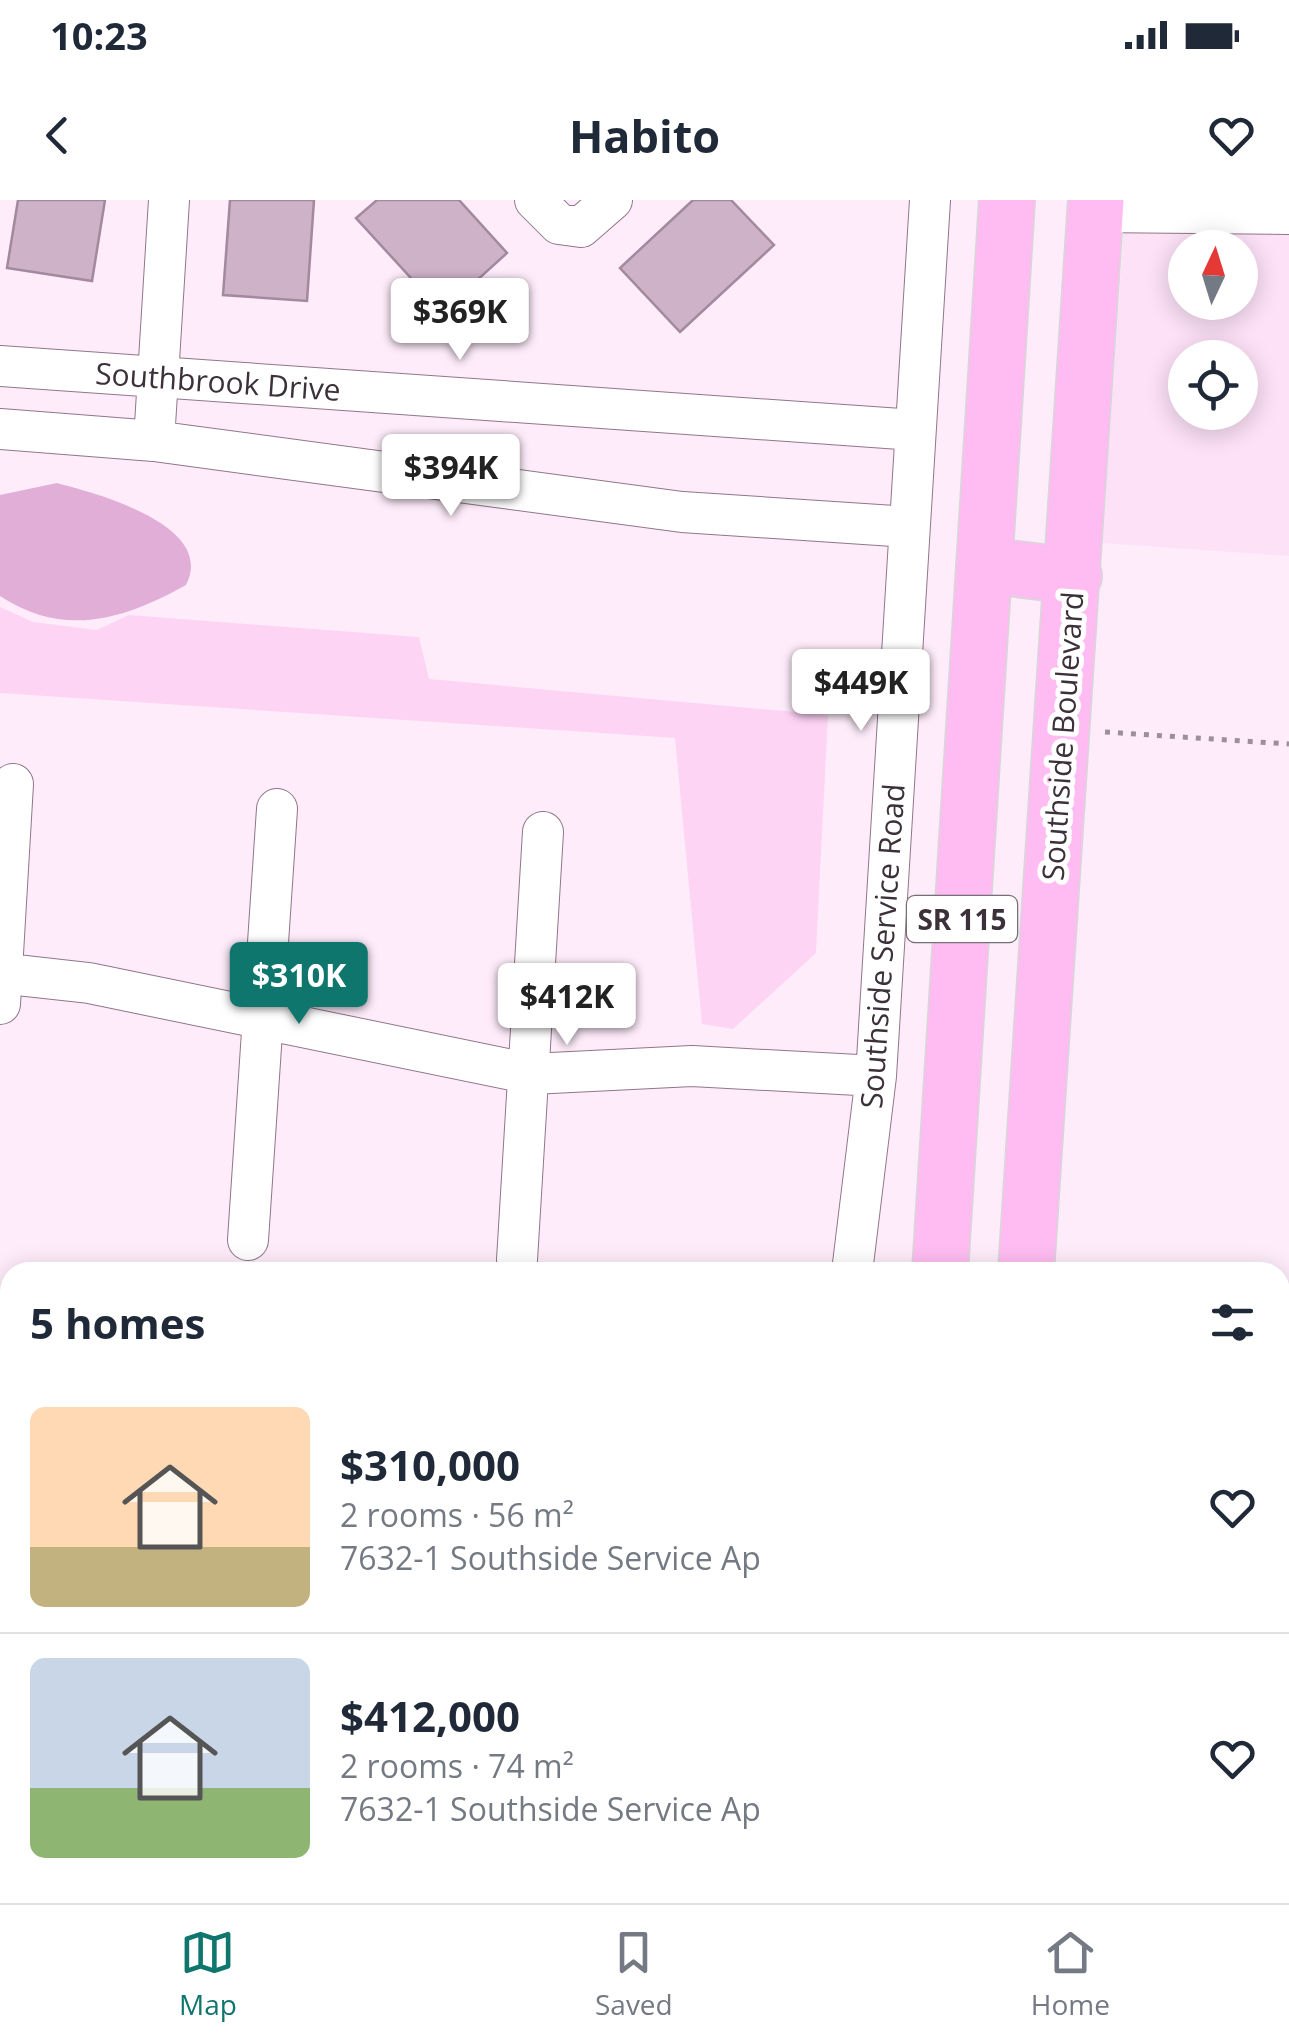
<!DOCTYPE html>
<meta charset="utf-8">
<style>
body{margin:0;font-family:"Open Sans",sans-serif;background:#f6f6f7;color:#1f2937;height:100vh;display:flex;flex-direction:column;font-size:38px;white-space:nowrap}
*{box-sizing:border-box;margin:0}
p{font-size:32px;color:#747a83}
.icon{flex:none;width:55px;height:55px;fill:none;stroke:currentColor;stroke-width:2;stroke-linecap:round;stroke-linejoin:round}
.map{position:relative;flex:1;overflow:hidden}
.panel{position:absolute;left:0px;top:1062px;width:1290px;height:642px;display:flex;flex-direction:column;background:#fff;border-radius:30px 30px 0 0;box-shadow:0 5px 25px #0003}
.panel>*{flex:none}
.needle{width:65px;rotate:4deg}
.controls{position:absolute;left:1168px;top:30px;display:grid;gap:20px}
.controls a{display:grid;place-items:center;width:90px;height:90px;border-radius:50%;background:#fff;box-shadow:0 5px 25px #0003;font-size:50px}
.price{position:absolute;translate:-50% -85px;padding:0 22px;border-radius:10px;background:#fff;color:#222;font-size:32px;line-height:65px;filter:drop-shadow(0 2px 5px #0008)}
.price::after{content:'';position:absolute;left:50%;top:60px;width:30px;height:22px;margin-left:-15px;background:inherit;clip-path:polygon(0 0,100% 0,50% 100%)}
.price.current{background:#0f766e;color:#fff}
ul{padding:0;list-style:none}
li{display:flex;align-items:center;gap:30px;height:250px;padding:0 30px}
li+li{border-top:2px solid #e0e1e3}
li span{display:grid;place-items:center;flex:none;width:280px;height:200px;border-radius:15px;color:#555}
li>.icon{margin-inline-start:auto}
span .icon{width:120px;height:120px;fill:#fffc;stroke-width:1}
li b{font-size:42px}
h2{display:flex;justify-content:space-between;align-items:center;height:120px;padding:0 30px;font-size:42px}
.status{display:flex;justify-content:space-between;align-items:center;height:70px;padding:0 50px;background:#fff;direction:ltr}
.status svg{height:28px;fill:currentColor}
header{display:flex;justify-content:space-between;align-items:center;height:130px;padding:0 30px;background:#fff;font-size:45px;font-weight:700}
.dock{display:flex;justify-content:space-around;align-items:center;height:140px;border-top:2px solid #e0e1e3;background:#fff;font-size:28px;color:#747a83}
.dock a{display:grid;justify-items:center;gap:5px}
.dock .current{color:#0f766e}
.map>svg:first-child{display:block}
.built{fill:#fde1f7;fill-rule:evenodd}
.green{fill:#fed4f5}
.water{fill:#e1aed7}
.building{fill:#ceb2c8;stroke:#a3899d;stroke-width:2.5}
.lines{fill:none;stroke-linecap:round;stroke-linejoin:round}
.minor-casing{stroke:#90768a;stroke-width:42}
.highway-casing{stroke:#d8d6d8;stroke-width:58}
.path{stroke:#9d8f9a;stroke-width:5;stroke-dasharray:5 8;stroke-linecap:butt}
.minor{stroke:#fff;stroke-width:40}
.highway{stroke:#ffbcf2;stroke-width:55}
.labels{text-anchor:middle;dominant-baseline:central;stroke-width:10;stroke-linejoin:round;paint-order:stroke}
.shield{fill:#fff;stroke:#766f75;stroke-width:2.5}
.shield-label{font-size:28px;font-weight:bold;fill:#3c313a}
.street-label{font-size:30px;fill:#3c313a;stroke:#fff}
</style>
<div class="status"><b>10:23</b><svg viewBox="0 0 49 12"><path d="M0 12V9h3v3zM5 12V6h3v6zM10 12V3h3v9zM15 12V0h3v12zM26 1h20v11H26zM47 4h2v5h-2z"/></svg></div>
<header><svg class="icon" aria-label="back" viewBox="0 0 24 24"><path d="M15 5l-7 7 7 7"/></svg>Habito<svg class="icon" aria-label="heart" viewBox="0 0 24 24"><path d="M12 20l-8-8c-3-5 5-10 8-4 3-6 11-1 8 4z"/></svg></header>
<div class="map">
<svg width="1289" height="1703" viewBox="0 0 1289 1703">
<rect width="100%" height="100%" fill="#feecfa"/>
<path class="built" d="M1126 0H1289V356L1102 343ZM1185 48H1240V102H1185ZM1185 158H1240V212H1185Z"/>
<path class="green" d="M0 407 33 422 97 430 129 415 419 437 429 479 828 515 816 753 733 829 702 824 675 538 0 493Z"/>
<path class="water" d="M57 283C95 293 217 325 186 385 123 420 64 438 0 396V295Z
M10 1636V1695H61V1703H0V1645Z"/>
<path class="building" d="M18 0H105L92 81 7 68Z
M230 0H314L307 101 223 95Z
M377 0H459L507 53 442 112 356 18Z
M693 0H731L774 45 680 132 620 68Z"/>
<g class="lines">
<g class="minor-casing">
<path id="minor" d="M535 0 559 24 581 27 612 0
M1095 12 1289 14
M0 166 915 230
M0 229 154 241 682 312 909 327
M154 241 169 0
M0 773 89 783 531 874 692 866 876 876
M0 804 13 584
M248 1040 277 609
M517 1060 543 632
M852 1072 876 876 930 0
M0 1401 10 1395
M759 1703 760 1695"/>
</g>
<g class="highway-casing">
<path id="highway" d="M984 365 1074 376
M940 1072 1007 0
M1026 1072 1096 0
M900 1703 901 1695
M985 1703 986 1695"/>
</g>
<path class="path" d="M1105 532 1289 544"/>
<use href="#minor" class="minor"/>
<use href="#highway" class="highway"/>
</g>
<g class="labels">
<rect class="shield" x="907" y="696" width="110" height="46" rx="8"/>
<g class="shield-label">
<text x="962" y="719">SR 115</text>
</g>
<g class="street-label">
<text transform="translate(218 181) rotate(4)">Southbrook Drive</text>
<text transform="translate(1062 536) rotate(-86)">Southside Boulevard</text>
<text transform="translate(882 746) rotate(-86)">Southside Service Road</text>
</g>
</g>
</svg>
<div class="controls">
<a><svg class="needle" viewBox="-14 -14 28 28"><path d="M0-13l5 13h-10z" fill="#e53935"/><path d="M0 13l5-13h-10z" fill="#747a83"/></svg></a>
<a><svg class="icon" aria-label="locate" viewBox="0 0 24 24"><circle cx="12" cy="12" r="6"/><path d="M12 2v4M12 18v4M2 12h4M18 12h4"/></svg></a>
</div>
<b class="price" style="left:460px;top:163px">$369K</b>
<b class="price" style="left:451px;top:319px">$394K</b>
<b class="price" style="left:861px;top:534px">$449K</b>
<b class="price current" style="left:299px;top:827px">$310K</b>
<b class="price" style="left:567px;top:848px">$412K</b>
<section class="panel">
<h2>5 homes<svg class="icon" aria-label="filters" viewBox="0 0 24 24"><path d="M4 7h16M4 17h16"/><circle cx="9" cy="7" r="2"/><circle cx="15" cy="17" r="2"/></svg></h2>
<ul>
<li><span style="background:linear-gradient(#ffd9b3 70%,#c2b280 0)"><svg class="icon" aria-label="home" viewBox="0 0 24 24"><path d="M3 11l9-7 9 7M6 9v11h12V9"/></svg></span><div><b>$310,000</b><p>2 rooms · 56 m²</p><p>7632-1 Southside Service Ap</p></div><svg class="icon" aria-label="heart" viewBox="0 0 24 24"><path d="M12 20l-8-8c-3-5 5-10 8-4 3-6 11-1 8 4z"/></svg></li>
<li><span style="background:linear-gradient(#c9d6e8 65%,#8fb573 0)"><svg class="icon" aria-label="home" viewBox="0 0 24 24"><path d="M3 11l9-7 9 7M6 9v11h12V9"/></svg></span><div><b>$412,000</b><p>2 rooms · 74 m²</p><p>7632-1 Southside Service Ap</p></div><svg class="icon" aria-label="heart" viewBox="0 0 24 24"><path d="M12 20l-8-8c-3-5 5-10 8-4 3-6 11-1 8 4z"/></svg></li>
</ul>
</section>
</div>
<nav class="dock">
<a class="current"><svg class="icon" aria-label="map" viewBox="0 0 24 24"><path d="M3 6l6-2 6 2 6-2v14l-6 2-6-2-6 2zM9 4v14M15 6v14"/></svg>Map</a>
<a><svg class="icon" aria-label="saved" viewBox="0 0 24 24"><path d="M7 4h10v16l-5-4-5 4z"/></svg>Saved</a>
<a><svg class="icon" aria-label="home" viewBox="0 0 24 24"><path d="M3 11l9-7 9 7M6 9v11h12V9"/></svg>Home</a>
</nav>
